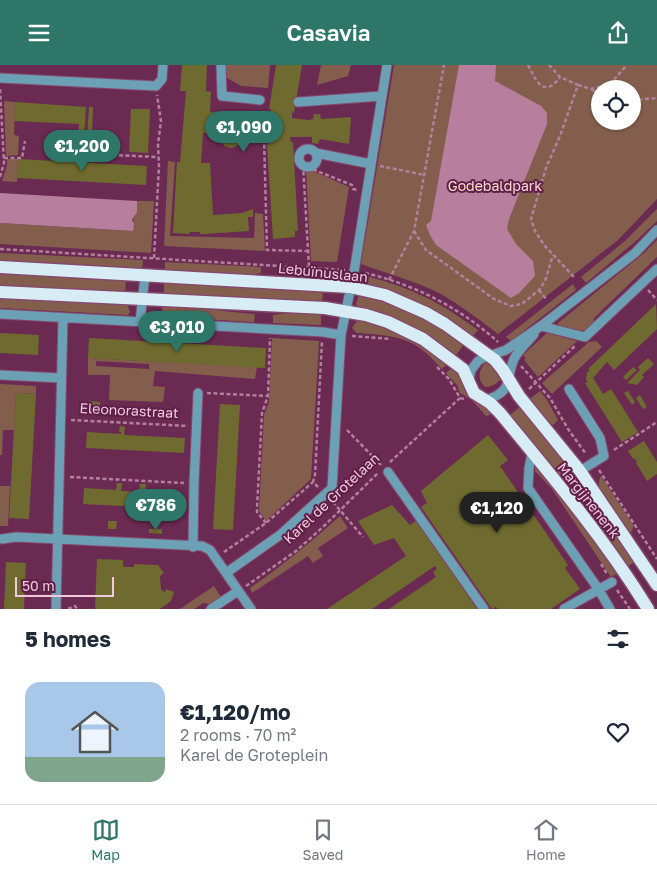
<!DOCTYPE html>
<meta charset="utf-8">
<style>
body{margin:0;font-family:"Golos Text",sans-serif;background:#f6f6f7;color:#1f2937;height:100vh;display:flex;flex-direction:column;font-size:19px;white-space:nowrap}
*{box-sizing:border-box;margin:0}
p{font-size:16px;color:#747a83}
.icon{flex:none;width:28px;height:28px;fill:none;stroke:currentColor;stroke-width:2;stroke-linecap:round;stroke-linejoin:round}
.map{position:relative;height:544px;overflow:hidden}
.side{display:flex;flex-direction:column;background:#fff;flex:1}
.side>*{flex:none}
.controls{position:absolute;left:591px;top:15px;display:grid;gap:10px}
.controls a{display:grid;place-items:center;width:50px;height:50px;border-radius:50%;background:#fff;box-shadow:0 1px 4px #0004;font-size:25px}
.scale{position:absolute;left:15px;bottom:12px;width:99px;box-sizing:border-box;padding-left:5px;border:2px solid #f1c9de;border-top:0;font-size:14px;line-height:18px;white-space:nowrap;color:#f1c9de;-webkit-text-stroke:4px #5f1f47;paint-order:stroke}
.price{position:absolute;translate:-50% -42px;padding:0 11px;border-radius:18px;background:#2e7667;color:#fff;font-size:16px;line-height:32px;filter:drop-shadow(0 1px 2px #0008)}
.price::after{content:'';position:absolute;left:50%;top:30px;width:15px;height:11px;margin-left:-8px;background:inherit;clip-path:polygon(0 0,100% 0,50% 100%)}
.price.on{background:#222;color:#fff}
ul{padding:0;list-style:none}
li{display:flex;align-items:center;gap:15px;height:125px;padding:0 25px}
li+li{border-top:1px solid #e0e1e3}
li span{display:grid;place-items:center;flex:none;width:140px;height:100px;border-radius:15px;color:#555}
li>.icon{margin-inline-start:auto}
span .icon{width:60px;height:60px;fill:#fffc;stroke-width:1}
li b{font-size:21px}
h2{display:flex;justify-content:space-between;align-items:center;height:60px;padding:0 25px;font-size:21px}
header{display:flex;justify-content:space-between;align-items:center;height:65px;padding:0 25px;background:#2e7667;color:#fff;font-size:22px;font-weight:600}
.tab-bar{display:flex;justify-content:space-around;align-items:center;height:70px;border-top:1px solid #e0e1e3;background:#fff;font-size:14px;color:#747a83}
.tab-bar a{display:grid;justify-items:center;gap:2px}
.tab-bar .on{color:#2e7667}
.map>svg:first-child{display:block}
.green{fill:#845e4d;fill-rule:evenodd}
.water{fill:#b77f9d}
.building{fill:#6f6b30}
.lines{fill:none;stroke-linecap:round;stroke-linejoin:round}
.minor-casing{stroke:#864a6e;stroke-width:11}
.major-casing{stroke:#864a6e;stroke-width:15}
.path{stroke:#b4809e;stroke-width:2.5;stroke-dasharray:4 2.5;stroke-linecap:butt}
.minor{stroke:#6ca0b5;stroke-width:9}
.major{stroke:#d8ecf5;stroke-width:12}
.labels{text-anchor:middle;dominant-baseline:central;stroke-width:4;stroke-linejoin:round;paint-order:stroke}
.park-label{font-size:14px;fill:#fedbcb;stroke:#5f1f47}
.street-label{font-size:14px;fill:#f1c9de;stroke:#5f1f47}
</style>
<header><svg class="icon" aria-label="menu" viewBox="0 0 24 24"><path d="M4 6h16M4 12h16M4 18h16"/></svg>Casavia<svg class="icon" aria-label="share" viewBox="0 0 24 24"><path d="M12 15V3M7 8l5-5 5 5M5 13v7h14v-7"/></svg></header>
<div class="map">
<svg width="657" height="544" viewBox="0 0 657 544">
<rect width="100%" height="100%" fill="#6b2a52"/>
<path class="green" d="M224 0H270L268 23 241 21 224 11Z
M321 0H351L348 11 317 20Z
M394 0H657V134L618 175 498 269C480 255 461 241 441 229 416 216 388 209 361 199ZM600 24H632V56H600Z
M4 36 15 37 14 70 19 71 18 90 6 91Z
M7 94H18L17 117 2 116 7 100Z
M168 96 175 97 170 171 254 173 255 148 263 149 265 186 164 181Z
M306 106H313L349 122 337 197 311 196Z
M137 136H154L151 188 0 179V158L132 166C132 154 137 147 137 136Z
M657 144V156L637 175 586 218 581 212 625 176Z
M657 175V192L594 253 593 260C580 270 574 267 559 263L558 258 644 188Z
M0 188 143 195 142 205 0 197Z
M165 197 261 202V208L239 211 165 206Z
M279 203 324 206V215H318L299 210 278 208Z
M0 207 126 214 125 229 0 222Z
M366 211C412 223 440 237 478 265L471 273 372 223 365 217Z
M164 216 323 225 322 240 164 231Z
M573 219 576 225 511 276 506 272Z
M0 230 127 239 130 247 128 250 0 243Z
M363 230 399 241 429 254 464 279 454 293 360 244 356 239 358 232Z
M162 239C194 241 224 247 255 249L254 257 162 252Z
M297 247 321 248V260L273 258V250Z
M358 254H365L410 271 449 297 442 304C436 298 431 292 425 287 406 270 381 270 357 268L352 263Z
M547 268 577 276 538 312 524 295 526 293 523 290Z
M272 273 319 276 311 414 266 456 259 446 264 350 269 337Z
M596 276 602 282 552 329 542 318 589 277Z
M88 293 257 302 255 314 155 306 153 321 165 322 163 337 109 335 110 310H88ZM96 296 149 299V304L96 301Z
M486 297H489L503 312C498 318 492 322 485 322 477 315 478 305 486 297Z
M454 301 494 346 488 351 485 350 472 335 460 328 457 320 446 308Z
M0 319 36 321V329L16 328 14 365H3L2 390H0Z
M540 326 547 335 558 355 553 360 549 357 546 359 527 336Z
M521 341 577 409 636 496 627 502C590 449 550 400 509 351Z
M536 397 620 507 611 512 552 424 535 406Z
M601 411 634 461 629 471C621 459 591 425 601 411Z
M0 421H10L8 461H0Z
M340 451 348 463 318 483 323 491 313 498 308 491 252 528 250 523C282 501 311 477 340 451Z
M214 521 221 532 210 539 203 538 194 544H180Z"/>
<path class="water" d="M459 0H496L495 16 541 41 547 48V59L509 154 507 164 516 179 533 196 535 211 519 228 511 233 436 180 430 170 426 160 431 156Z
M0 128 137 136V147L132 155 134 159 133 166 0 158Z"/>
<path class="building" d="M182 0H207L206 26 211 27 210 47 262 50V48L270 49 271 44H269L276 0H302L294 48 292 47V53L309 55 313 54 314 49H320L321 54 351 52 349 79 320 74 318 79 312 78V72H290L291 77H293L298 166H295V172L273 174 267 79H269V73H262V70H246L241 79 231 83 225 81 221 77 218 68H203L201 98H210L213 150 242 148 253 144V152H248L249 166 205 169H200V167H190L189 169 173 168 177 97H180L186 26H180Z
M15 37 86 42 84 73 72 72 73 68H78L79 59 14 56Z
M89 42H93L92 73H87Z
M131 44H150L148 88 129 87Z
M18 94 147 101 146 120 17 113Z
M656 239 657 264 614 305 607 297 593 313 603 329 611 324 638 367 622 377 585 318 588 317 586 315 587 307 590 306 588 304Z
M0 268 39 270 38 290 0 288Z
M89 273 266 283 265 303 88 293Z
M648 293 654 299 642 310 644 312 637 320 627 318 640 305 638 302Z
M633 302 637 305 626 315 623 312Z
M628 326 635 337 632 340 624 328Z
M16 328 36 329 29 454 9 453Z
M640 330 647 342 643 344 636 333Z
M89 336 100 337V343L89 342Z
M220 339 240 340 233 465 213 464Z
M120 361 125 362 124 370 185 373 184 388 86 383 87 367 121 369V367H119Z
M488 370 508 395 500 401 568 500 565 503 580 524 551 544H498L496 542 492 544 421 442 427 438 421 426Z
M644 376 657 397V409L647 416 636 398 637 397 634 393 633 394 628 386Z
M117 418H122L121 426 139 427 140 419H146L145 427 182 429 181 444 83 439 84 423 116 425Z
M392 440 410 460 416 456 477 544H389L436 512 433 507 437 504 435 501 372 544H327L406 491 394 473 374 480 358 456Z
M108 456H117L116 464H108Z
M149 464H162V469L149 468Z
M97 494 123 495V502H134V499L158 500 164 508 160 511 161 525 165 527 166 524 174 527 171 536 160 544H95Z
M6 497 26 498 24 544H4Z"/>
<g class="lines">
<g class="minor-casing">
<path id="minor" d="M221 0 222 31 260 35
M0 13 156 21 162 14 163 0
M298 37 382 31
M299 93a9 9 0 1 1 18 0a9 9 0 1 1-18 0Z
M316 88 371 99
M0 249 323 267 341 270
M140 257 145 210
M541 261 585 272 657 204
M0 310 61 313
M469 315 471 305 478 296 483 293 506 285 541 261 635 188 657 165
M569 324 600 373 604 391 580 406
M486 335C514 326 505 315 514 294 518 285 528 277 534 269
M532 388 529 403 528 423 599 525 610 544
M388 407 484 544
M2 474 16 472 202 481 210 485 251 544
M193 482 194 419 198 328
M226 508 280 470 332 423 341 270 355 201 387 0
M56 544 63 253
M211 544 238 526
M564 544 612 517"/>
</g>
<g class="major-casing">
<path id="major" d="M0 202 350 222 385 230 426 248 445 259 495 295 503 305 519 331 580 406 657 520
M0 227 325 243 366 250 388 257 423 274 463 304 474 328 490 338 500 348C552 411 605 474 648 544"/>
</g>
<path class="path" d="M528 0C536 16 544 34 560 12
M549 0 560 12 578 20 560 71 546 103 531 154 535 166 544 180 574 212
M578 20 591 24 610 19 627 0
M592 25 600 29
M632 35 657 33
M264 73 267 185 307 186
M105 79 113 90 158 92
M4 93H22L25 76
M303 100 309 202
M380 101 425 110
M307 102 352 120 353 124 358 125
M0 112 4 98 0 24
M414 166 426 185 494 234 511 241 522 239 539 225 545 216 553 190
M0 184 345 205
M154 193 159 101 158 79 161 56 157 30
M365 208C414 219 462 244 498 277
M389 215 414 166 444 0
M539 225 547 235
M648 225 657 235
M352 271 391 274
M521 301 550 333 568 364 586 389
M437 302 449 314 460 333 464 334
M529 324 576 280
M207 328 268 331
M71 355 188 361
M347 365 381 400
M614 385 657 357
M390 397 460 333
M599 405 657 494
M70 412 184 418
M318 422 313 417 315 410 322 276
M333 437 363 472
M266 458 257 447V443L262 348 268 331 270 273
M224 487 266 458 313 417
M601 499 607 509
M246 521 296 486 323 462 378 408
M617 525 630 544
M68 544 75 541 77 544"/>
<use href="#minor" class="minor"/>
<use href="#major" class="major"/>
</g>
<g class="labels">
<g class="park-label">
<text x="495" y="120">Godebaldpark</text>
</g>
<g class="street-label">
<text transform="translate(323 207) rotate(6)">Lebuïnuslaan</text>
<text transform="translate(129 345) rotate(3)">Eleonorastraat</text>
<text transform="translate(331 433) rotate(-43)">Karel de Grotelaan</text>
<text transform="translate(589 435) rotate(52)">Margijnenenk</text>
</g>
</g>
</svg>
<div class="controls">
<a><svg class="icon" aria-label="locate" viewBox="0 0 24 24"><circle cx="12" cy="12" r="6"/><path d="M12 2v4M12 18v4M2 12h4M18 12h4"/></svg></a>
</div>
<div class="scale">50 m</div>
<b class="price" style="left:244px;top:88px">€1,090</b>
<b class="price" style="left:82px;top:107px">€1,200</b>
<b class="price" style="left:177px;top:288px">€3,010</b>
<b class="price" style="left:156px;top:466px">€786</b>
<b class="price on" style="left:497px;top:469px">€1,120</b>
</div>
<section class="side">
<h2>5 homes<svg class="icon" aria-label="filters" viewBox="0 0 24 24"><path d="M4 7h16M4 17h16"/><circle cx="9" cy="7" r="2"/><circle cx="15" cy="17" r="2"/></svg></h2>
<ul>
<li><span style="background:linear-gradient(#a9c7e8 75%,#7fa58c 0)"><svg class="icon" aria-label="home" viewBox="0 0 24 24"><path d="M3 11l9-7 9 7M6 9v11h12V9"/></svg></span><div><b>€1,120/mo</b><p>2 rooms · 70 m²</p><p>Karel de Groteplein</p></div><svg class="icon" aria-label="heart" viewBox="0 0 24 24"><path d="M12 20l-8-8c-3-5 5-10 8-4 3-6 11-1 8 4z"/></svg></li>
</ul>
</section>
<nav class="tab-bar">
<a class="on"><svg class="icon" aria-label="map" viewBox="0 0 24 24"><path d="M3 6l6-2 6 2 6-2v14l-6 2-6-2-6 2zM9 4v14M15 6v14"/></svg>Map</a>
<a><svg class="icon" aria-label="saved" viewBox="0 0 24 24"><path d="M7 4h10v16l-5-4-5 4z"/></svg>Saved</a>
<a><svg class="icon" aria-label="home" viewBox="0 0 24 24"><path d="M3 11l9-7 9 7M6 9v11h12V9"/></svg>Home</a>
</nav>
